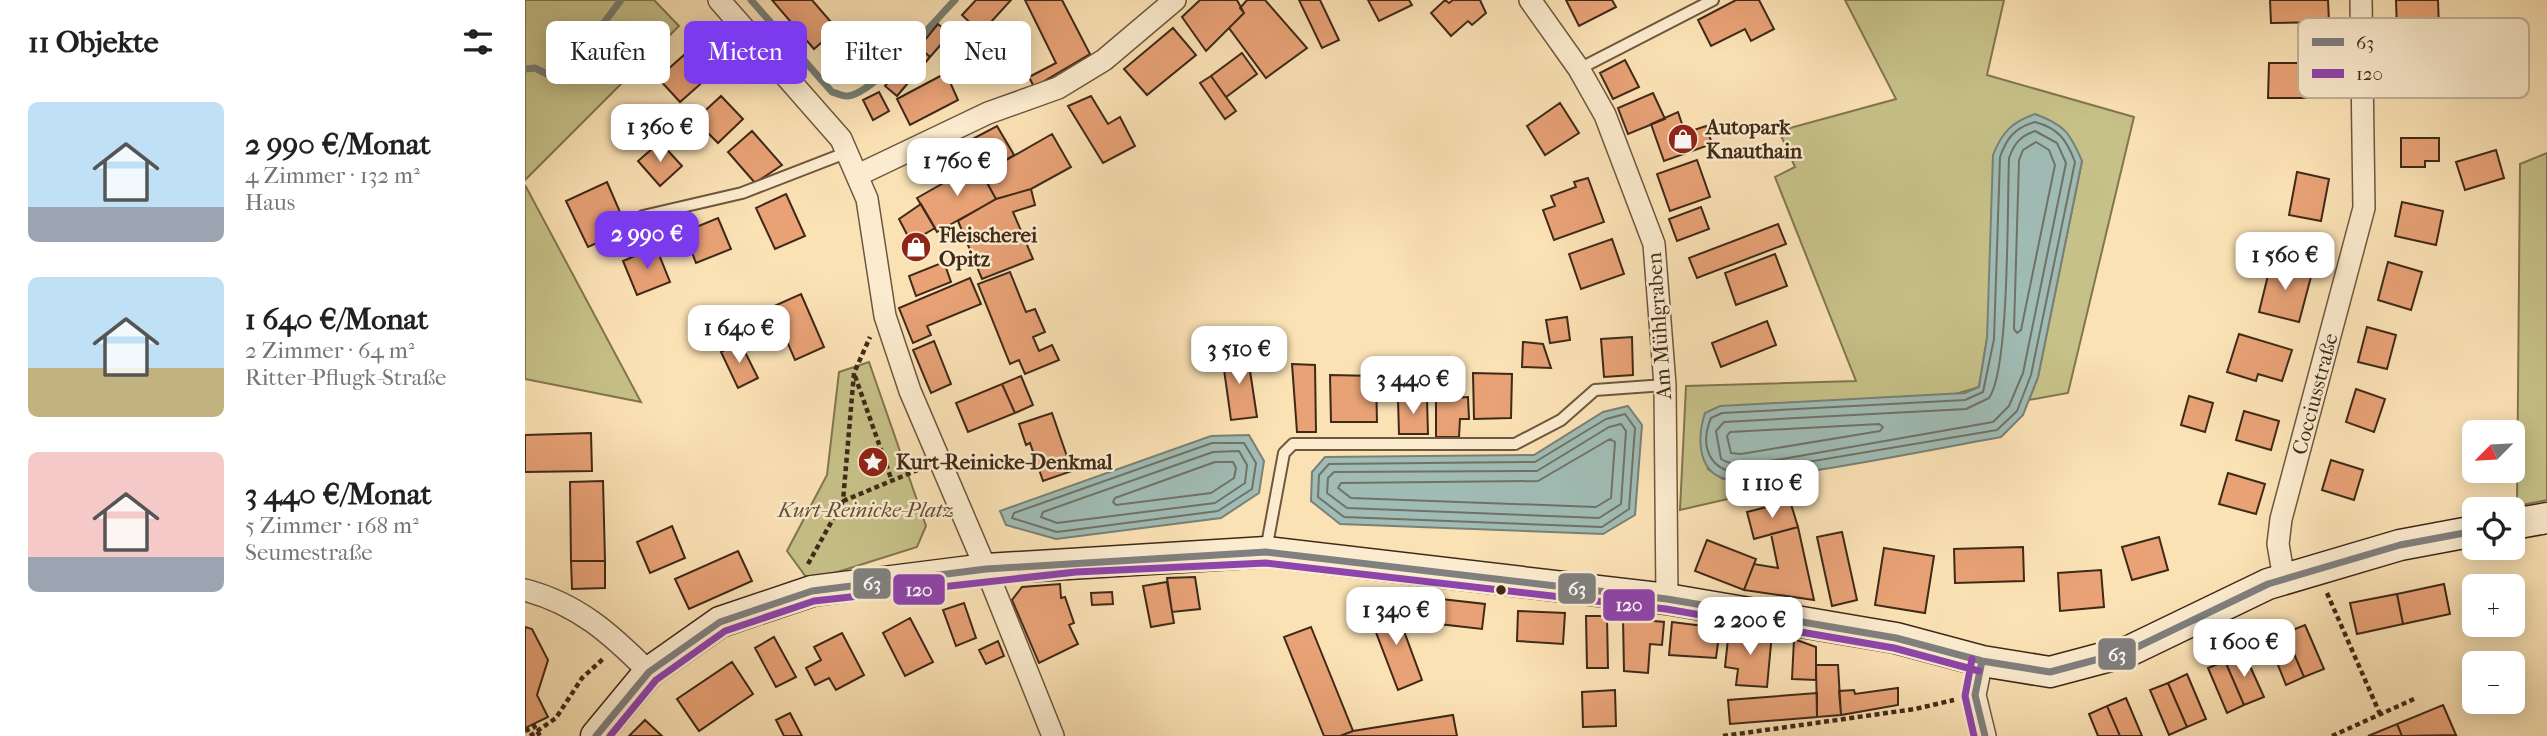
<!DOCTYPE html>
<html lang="de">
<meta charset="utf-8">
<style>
body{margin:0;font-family:"IM FELL French Canon",serif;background:#f2f2f2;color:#202124;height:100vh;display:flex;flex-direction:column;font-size:26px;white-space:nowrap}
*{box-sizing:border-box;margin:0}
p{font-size:23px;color:#757577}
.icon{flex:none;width:38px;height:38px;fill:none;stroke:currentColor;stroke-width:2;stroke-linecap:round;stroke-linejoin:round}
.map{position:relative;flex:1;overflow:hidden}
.drawer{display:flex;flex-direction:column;background:#fff;width:525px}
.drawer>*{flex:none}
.top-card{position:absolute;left:21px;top:21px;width:665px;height:63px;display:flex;gap:14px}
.needle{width:46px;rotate:246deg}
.buttons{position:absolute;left:1937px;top:420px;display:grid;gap:14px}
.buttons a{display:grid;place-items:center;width:63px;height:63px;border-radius:10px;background:#fff;box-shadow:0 4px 18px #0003;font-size:35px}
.price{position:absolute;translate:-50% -60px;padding:0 16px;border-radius:14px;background:#fff;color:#222;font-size:23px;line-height:46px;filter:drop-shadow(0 2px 4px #0008)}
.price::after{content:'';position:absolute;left:50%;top:42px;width:21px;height:16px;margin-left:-10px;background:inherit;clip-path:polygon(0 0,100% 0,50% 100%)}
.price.selected{background:#7c3aed;color:#fff}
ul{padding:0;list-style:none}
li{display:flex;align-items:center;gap:21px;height:175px;padding:0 28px}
li span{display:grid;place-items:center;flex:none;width:196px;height:140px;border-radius:10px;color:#555}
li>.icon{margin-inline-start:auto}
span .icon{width:84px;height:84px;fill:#fffc;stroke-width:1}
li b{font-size:30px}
h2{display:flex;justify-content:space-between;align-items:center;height:84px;padding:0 28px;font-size:30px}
.tag{padding:0 24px;border-radius:10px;background:#fff;box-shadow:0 4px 18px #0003;font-size:24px;line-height:63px}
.tag.selected{background:#7c3aed;color:#fff}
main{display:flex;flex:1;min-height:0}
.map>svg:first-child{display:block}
.green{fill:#c6c188;stroke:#827550;stroke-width:2}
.water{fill:#a0bcb5;stroke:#798176;stroke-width:2}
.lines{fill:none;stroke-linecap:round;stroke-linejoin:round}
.shore{stroke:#707266;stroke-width:2}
.stream{stroke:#798176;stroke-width:7}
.building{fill:#e8a276;stroke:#3f2918;stroke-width:2}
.lane-casing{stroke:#6e573f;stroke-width:14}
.street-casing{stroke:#6e573f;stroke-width:24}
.secondary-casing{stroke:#3f2918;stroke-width:33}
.path{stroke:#3f2918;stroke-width:4.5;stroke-dasharray:5 3.5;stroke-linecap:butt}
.lane{stroke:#fceccf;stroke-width:10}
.street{stroke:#fceccf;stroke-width:21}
.secondary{stroke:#fceccf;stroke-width:30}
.bus-1-casing{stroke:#fceccf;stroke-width:12}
.bus-2-casing{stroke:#fceccf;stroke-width:12}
.bus-1{stroke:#808080;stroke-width:7}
.bus-2{stroke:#8e44ad;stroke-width:7}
.bus-dot{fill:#3f2918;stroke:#fceccf;stroke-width:2.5}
.labels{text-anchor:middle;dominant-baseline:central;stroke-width:5;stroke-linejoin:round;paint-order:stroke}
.poi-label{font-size:21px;font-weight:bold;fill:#3f2918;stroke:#fceccf;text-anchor:start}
.street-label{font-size:21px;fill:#3f2918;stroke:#fceccf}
.park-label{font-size:21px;font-style:italic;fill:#614f34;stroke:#fceccf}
.key{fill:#fceccf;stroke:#c3b298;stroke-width:2}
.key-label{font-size:19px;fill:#3f2918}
.line-badge{stroke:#fceccf;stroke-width:2.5}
.badge-label{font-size:19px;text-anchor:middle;font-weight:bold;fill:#fff}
</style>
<main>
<section class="drawer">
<h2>11 Objekte<svg class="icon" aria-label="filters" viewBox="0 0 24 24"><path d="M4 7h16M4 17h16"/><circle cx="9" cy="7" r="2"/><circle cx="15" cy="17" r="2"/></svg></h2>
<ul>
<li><span style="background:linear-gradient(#bfe0f5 75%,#9aa5b1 0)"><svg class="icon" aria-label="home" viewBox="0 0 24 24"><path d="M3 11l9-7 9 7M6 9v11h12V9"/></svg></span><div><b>2 990 €/Monat</b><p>4 Zimmer · 132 m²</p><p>Haus</p></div></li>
<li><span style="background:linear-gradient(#bfe0f5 65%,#c2b280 0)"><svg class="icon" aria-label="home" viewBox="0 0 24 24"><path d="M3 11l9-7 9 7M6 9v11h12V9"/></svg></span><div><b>1 640 €/Monat</b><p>2 Zimmer · 64 m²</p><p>Ritter-Pflugk-Straße</p></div></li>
<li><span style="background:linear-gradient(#f6c9c9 75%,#9aa5b1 0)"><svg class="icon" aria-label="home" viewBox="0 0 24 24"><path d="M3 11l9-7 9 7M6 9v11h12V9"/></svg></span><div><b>3 440 €/Monat</b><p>5 Zimmer · 168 m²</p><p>Seumestraße</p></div></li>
</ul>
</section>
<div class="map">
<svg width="2022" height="736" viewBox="0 0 2022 736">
<rect width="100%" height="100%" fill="#fbe2b5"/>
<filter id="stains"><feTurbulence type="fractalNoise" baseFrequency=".00286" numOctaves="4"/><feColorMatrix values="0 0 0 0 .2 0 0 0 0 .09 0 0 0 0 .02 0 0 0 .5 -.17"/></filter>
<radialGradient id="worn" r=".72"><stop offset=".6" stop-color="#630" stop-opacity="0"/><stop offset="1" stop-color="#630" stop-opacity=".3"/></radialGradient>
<path class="green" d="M0 0H129L154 26 0 180Z
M1320 0H1479L1462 75 1609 117 1543 393 1504 400 1513 377 1557 161 1462 338 1454 387 1183 469 1198 479 1253 475 1264 485 1155 510 1161 386 1331 381 1250 177 1270 167 1254 131 1371 99Z
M2022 153V500L1992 506 1995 164Z
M0 185 116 402 0 379Z
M344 362 401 526 392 547 284 581 262 551 302 475 314 372Z"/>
<path class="water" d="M1510 114C1540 125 1545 133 1557 161L1513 377 1498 415 1476 437C1435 444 1221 488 1197 478 1171 468 1173 434 1180 413L1195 406 1440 393 1454 387 1462 338 1468 155C1477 132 1487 122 1510 114Z
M1103 406 1117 425 1110 515 1078 534 815 524 786 501 787 472 800 457 1009 455 1078 412Z
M724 435 739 461 734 493 696 518 531 539 481 525 475 511 686 436Z"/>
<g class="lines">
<path class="shore" d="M1510 122C1533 128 1542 140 1550 162L1506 375 1492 411 1472 430 1217 473C1185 472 1174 447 1186 418L1197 413 1440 400 1458 392 1469 339 1475 157C1482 137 1490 128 1510 122Z
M1510 131 1532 143 1541 163 1498 373 1484 406 1468 422 1251 460C1234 462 1211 469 1196 459L1191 431 1199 422 1441 409 1464 398C1485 369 1482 202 1484 158 1489 144 1495 136 1510 131Z
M1511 142 1524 150 1530 165 1496 330 1492 333 1489 329 1494 160 1498 150Z
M1100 414 1110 428 1104 509 1077 527 819 517 793 497 794 475 804 464 1010 462 1081 419Z
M1096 424 1101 431 1096 504 1074 518 822 508 802 493 803 478 809 472 1012 471 1084 427Z
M1354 424 1358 427 1355 431 1216 454 1206 453 1202 436 1205 432Z
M1085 439 1090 442 1086 498 1071 507 826 498 813 488 816 483 1013 481Z
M687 443H719L731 463 727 489 693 511 532 532 487 518 489 513Z
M714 451 722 465 720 483 690 503 532 523 516 517 518 512 688 452Z
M690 462H708L711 468 709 478 686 493 591 505 588 502 590 498Z"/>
<path class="stream" d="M226 0 307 92C312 93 318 97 323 96 350 93 409 21 430 0
M0 69 10 68 24 75 52 59 96 0"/>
</g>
<path class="building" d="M247 0H287L312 29 289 49Z
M451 0H486L456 33 437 15Z
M500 0H537L565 54 509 87 504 77 531 63Z
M675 0H712L719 13 681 51 657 17Z
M722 0H740L782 48 741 78 704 28 719 13 715 8Z
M774 0H795L814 40 797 48Z
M843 0H884L887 5 854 21Z
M920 0 924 3 928 0H955L961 13 947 25 943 21 926 36 906 13Z
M1041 0H1087L1091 7 1054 26Z
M1211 0H1234L1249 29 1226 41 1220 29 1186 46 1173 20Z
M1745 0H1803L1804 22 1746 23Z
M1871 0H1913L1914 29 1872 30Z
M413 24 425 34 405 57 394 47Z
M648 28 671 55 622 95 599 69Z
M449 36 486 60 472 82 435 58Z
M394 47 405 57 372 96 360 86Z
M717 53 732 74 701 97 686 76Z
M159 55 180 80 155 102 133 78Z
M1100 60 1114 87 1088 99 1075 73Z
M1744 63H1806L1805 92 1781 91V98H1743Z
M421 73 433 100 385 125 372 99Z
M686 76 711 111 700 119 675 83Z
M354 92 364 111 348 120 338 100Z
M1128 93 1140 119 1103 134 1093 108Z
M196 96 218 119 193 143 170 120Z
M566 96 583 124 595 117 610 146 578 163 543 106Z
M1035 103 1054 133 1020 155 1002 126Z
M1153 112 1160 133 1181 126 1187 144 1139 161 1126 124Z
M472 126 489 155 457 174 440 143Z
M227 131 257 165 230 183 203 152Z
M527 134 546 167 506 189 471 199 457 174Z
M1876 138H1914V161H1900V167H1876Z
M135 142 157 166 135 186 113 161Z
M1971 150 1979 178 1940 190 1931 162Z
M1172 160 1185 197 1145 211 1132 174Z
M452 164 471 199 412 232 392 198Z
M1772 172 1804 179 1796 221 1764 215Z
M1063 178 1079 222 1029 240 1018 210 1030 206 1026 196 1051 187 1049 182Z
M82 182 95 212 84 218 92 234 63 247 41 201Z
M506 189 510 205 488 212 508 259 457 279 433 221 471 199Z
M261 194 280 236 250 249 231 208Z
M1877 202 1918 211 1911 245 1870 236Z
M396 204 410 228 386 242 374 219Z
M1176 207 1184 229 1152 241 1144 219Z
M193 218 206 249 171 263 159 232Z
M1253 224 1261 244 1172 278 1164 258Z
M1087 239 1099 274 1056 289 1044 254Z
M398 240 400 250 383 254 381 244Z
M131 247 145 282 112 295 98 261Z
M1250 254 1262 286 1211 305 1200 273Z
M419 262 426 282 391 296 384 276Z
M1863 262 1897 272 1886 310 1853 300Z
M1746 263 1787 273 1774 322 1734 312Z
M485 272 501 312 510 309 520 332 508 337 514 351 527 345 534 360 500 374 494 360 485 364 453 284Z
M445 278 456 304 402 326 406 335 388 343 374 308Z
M276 294 299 347 270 360 247 307Z
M1042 317 1045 340 1025 343 1021 320Z
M1242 321 1251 345 1196 367 1187 343Z
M1842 327 1871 335 1862 369 1833 362Z
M1714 334 1767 350 1757 381 1733 374 1731 381 1702 372Z
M1107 337 1108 375 1079 377 1076 339Z
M409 341 426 384 406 393 388 350Z
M215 342 233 378 213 388 196 352Z
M998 342 1018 344 1026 368 997 367Z
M722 351 732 417 706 420 697 355Z
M767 364 790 365 791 432H772Z
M948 373 987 374 986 418 949 419Z
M805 375 851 376 852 422H806Z
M496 376 508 405 490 413 477 384Z
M477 384 490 413 443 432 431 403Z
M1831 389 1860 399 1849 432 1821 422Z
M1664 396 1688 403 1680 432 1656 425Z
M943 397 944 419H935L934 437H911V399Z
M873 399H902L903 434H874Z
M1719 411 1754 421 1746 450 1711 440Z
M527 413 547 471 518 481 505 443 501 445 494 424Z
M66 433 67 471 0 472V435Z
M1806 460 1838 470 1829 500 1797 490Z
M1703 473 1740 484 1731 514 1694 504Z
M78 481 80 561H46L45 482Z
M1265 501 1273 527 1229 539 1222 512Z
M147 526 160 558 125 573 112 542Z
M1273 527 1289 600 1219 590 1229 564 1253 568 1246 534Z
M1317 532 1332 600 1307 606 1292 537Z
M1634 537 1643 570 1607 580 1597 547Z
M1182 540 1231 559 1219 590 1170 571Z
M1498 547 1499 581 1430 583 1429 549Z
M1359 548 1409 556 1400 613 1350 605Z
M213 551 227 581 164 609 150 579Z
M46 561H80V588L47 589Z
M1576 570 1579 607 1535 611 1533 573Z
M670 577 675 609 647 612 642 578Z
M642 582 649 623 626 627 618 586Z
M535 584 536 598 540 597 549 623 544 625 553 644 514 663 487 600 497 587Z
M1919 584 1925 614 1878 624 1872 594Z
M587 592 588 604 567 605 566 593Z
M1872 594 1878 624 1832 634 1825 603Z
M916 599 960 604 957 629 914 624Z
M439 603 451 638 431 646 418 610Z
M869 604 897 680 873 690 844 614Z
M993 611 1040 613 1038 644 992 641Z
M1061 616H1082L1083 668H1062Z
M385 618 408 662 380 676 358 633Z
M1098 618 1139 622 1137 645 1125 644 1123 673 1099 671Z
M1147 622 1195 628 1191 658 1144 655Z
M1780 625 1799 669 1779 677 1760 633Z
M0 627 7 629 23 660 12 695 23 717 0 728Z
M786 627 828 731 815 736H799L759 637Z
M1204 630 1247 633 1242 687 1211 685 1213 669 1200 667Z
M317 633 339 675 311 690 304 678 290 685 281 668 296 660 289 647Z
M1760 633 1779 677 1761 685 1743 640Z
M249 637 271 677 251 687 230 648Z
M1269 639 1291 647V680L1267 679Z
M473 641 479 656 461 664 454 650Z
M1719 653 1739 697 1719 705 1700 661Z
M1700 661 1719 705 1702 713 1683 668Z
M207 662 228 694 174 731 152 699Z
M1291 665H1313L1316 715 1292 717Z
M1662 674 1681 719 1662 727 1643 683Z
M1643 683 1662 727 1644 735 1625 690Z
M1373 688V705L1316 715 1314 691 1329 690 1330 694Z
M1090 690 1091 726 1058 727 1057 692Z
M1292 693V717L1205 724 1203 700Z
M1601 698 1617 736H1595L1582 706Z
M1918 705 1931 735 1877 736 1872 724Z
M1582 706 1595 736H1573L1564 714Z
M265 713 277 736H259L251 720Z
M928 715 932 736H815L828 731Z
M120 720 137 736H104Z
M1872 724 1877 736H1843Z"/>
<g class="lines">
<g class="lane-casing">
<path id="lane" d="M1054 69 1188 0
M118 216 217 193 323 152
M741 550 759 453 768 444H990L1036 420 1070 390 1140 385"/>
</g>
<g class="street-casing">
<path id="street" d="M194 0 316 139 342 199 360 316 385 391 461 569 528 736
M1005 0 1054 69 1080 115 1129 244 1140 385 1142 599
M333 175 463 113 533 88 579 60 650 0
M1759 579 1753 544 1756 519 1839 208 1836 0
M0 590C53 604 86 634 124 672
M1457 661 1450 695 1460 736"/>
</g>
<g class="secondary-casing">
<path id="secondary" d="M1988 524 2022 518
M71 736 124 672 195 622 287 591 461 569 741 552 1142 599 1371 638 1457 661 1525 672 1604 651 1743 584 1875 545 1950 531"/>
</g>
<path class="path" d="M330 376 367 481
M318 501 395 469
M283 564 318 501 329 373 345 337
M1802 593 1855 714
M8 724 15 736
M0 731 10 727
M5 736 31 718 57 678 79 658
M1198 736 1390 709 1429 700
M1807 736 1889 699"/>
<use href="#lane" class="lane"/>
<use href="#street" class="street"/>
<use href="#secondary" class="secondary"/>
<g class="bus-1-casing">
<path id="bus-1" d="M1457 661 1450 695 1460 736
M71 736 124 672 195 622 287 591 461 569 741 552 1142 599 1371 638 1457 661 1525 672 1604 651 1743 584 1875 545 1950 531"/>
</g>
<g class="bus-2-casing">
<path id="bus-2" d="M1447 659 1440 696 1449 736
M85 736 131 680 200 631 289 601 551 572 741 563 1141 609 1369 648 1454 671"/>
</g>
<use href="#bus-1" class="bus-1"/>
<use href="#bus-2" class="bus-2"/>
</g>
<defs>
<g id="shop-disc" transform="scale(1.575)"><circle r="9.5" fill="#8f2418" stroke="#fceccf"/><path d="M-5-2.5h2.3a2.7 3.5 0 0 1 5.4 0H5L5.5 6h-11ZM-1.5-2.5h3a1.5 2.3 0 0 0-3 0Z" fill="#fff"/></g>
<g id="sight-disc" transform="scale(1.575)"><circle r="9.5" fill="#8f2418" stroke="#fceccf"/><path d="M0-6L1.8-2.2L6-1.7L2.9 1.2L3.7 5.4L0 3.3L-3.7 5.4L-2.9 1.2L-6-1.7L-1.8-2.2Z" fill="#fff"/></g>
</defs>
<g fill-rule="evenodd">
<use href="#shop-disc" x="1158" y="139"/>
<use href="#shop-disc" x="391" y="247"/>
<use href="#sight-disc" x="348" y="462"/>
</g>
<circle class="bus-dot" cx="976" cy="590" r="6"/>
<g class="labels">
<g class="poi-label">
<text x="1181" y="127">Autopark<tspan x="1181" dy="24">Knauthain</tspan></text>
<text x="414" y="235">Fleischerei<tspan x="414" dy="24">Opitz</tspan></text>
<text x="371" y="462">Kurt-Reinicke-Denkmal</text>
</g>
<g class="street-label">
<text transform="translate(1134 326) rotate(-94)">Am Mühlgraben</text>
<text transform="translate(1790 394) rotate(-75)">Cocciusstraße</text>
</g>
<g class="park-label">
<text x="341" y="510">Kurt-Reinicke-Platz</text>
</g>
</g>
<rect x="1773" y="18" width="231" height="80" rx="10" class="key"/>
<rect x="1787" y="38" width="32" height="8" fill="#808080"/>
<rect x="1787" y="69" width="32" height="9" fill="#8e44ad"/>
<g class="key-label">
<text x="1831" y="49">63</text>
<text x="1831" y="80">120</text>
</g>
<g class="line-badge">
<rect x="327" y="567" width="40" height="33" rx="7" fill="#808080"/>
<rect x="1032" y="572" width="40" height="33" rx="7" fill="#808080"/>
<rect x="367" y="573" width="54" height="33" rx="7" fill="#8e44ad"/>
<rect x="1077" y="588" width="54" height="34" rx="7" fill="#8e44ad"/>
<rect x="1572" y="637" width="40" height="34" rx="7" fill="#808080"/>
</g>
<g class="badge-label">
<text x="347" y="590">63</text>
<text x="1052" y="595">63</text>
<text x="394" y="596">120</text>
<text x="1104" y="611">120</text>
<text x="1592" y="661">63</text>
</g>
<rect width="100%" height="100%" filter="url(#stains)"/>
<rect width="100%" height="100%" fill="url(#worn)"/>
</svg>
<div class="buttons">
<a><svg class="needle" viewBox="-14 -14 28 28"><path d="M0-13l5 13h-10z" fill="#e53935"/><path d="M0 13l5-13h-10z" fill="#757577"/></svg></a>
<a><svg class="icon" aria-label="locate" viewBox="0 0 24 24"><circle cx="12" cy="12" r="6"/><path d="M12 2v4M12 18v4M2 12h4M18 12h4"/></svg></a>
<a>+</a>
<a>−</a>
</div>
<b class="price" style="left:135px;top:164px">1 360 €</b>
<b class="price" style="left:432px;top:198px">1 760 €</b>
<b class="price selected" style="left:122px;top:271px">2 990 €</b>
<b class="price" style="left:1760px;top:292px">1 560 €</b>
<b class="price" style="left:214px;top:365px">1 640 €</b>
<b class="price" style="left:714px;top:386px">3 510 €</b>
<b class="price" style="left:888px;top:416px">3 440 €</b>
<b class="price" style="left:1247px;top:520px">1 110 €</b>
<b class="price" style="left:871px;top:647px">1 340 €</b>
<b class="price" style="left:1225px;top:657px">2 200 €</b>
<b class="price" style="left:1719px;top:679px">1 600 €</b>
<div class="top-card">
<a class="tag">Kaufen</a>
<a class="tag selected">Mieten</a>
<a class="tag">Filter</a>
<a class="tag">Neu</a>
</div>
</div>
</main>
